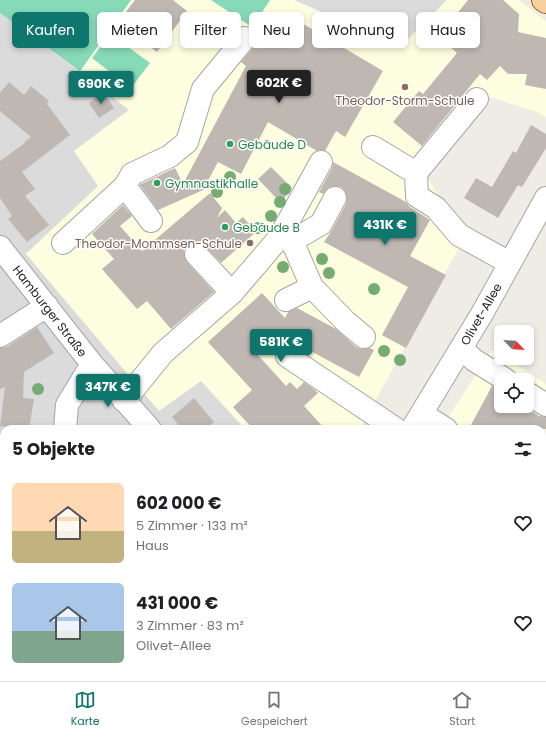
<!DOCTYPE html>
<html lang="de">
<meta charset="utf-8">
<style>
body{margin:0;font-family:Poppins,sans-serif;background:#f2f2f2;color:#202124;height:100vh;display:flex;flex-direction:column;font-size:15px;white-space:nowrap}
*{box-sizing:border-box;margin:0}
p{font-size:13px;color:#757577}
.icon{flex:none;width:22px;height:22px;fill:none;stroke:currentColor;stroke-width:2;stroke-linecap:round;stroke-linejoin:round}
.map{position:relative;flex:1;overflow:hidden}
.details{position:absolute;left:0px;top:425px;width:546px;height:256px;display:flex;flex-direction:column;background:#fff;border-radius:12px 12px 0 0;box-shadow:0 2px 6px #0003}
.details>*{flex:none}
.banner{position:absolute;left:12px;top:12px;width:522px;height:36px;display:flex;gap:8px}
.needle{width:26px;rotate:115deg}
.tools{position:absolute;left:494px;top:325px;display:grid;gap:8px}
.tools a{display:grid;place-items:center;width:40px;height:40px;border-radius:6px;background:#fff;box-shadow:0 2px 6px #0003;font-size:20px}
.price{position:absolute;translate:-50% -34px;padding:0 9px;border-radius:4px;background:#0f766e;color:#fff;font-size:13px;line-height:26px;filter:drop-shadow(0 1px 2px #0008)}
.price::after{content:'';position:absolute;left:50%;top:24px;width:12px;height:9px;margin-left:-6px;background:inherit;clip-path:polygon(0 0,100% 0,50% 100%)}
.price.active{background:#222;color:#fff}
ul{padding:0;list-style:none}
li{display:flex;align-items:center;gap:12px;height:100px;padding:0 12px}
li span{display:grid;place-items:center;flex:none;width:112px;height:80px;border-radius:6px;color:#555}
li>.icon{margin-inline-start:auto}
span .icon{width:48px;height:48px;fill:#fffc;stroke-width:1}
li b{font-size:17px}
h2{display:flex;justify-content:space-between;align-items:center;height:48px;padding:0 12px;font-size:17px}
.pill{padding:0 14px;border-radius:6px;background:#fff;box-shadow:0 2px 6px #0003;font-size:14px;line-height:36px}
.pill.active{background:#0f766e;color:#fff}
.tab-bar{display:flex;justify-content:space-around;align-items:center;height:56px;border-top:1px solid #e0e0e0;background:#fff;font-size:11px;color:#757577}
.tab-bar a{display:grid;justify-items:center;gap:2px}
.tab-bar .active{color:#0f766e}
.map>svg:first-child{display:block}
.residential{fill:#dcdbdb}
.education{fill:#fdfddf;fill-rule:evenodd}
.pitch{fill:#86dab8}
.building{fill:#bfb7b1}
.lines{fill:none;stroke-linecap:round;stroke-linejoin:round}
.minor-casing{stroke:#a5a5a5;stroke-width:24}
.major-casing{stroke:#916107;stroke-width:24}
.minor{stroke:#fff;stroke-width:22}
.major{stroke:#f7d0a1;stroke-width:22}
.tree{fill:#74ac74}
.education-dot{fill:#8d6e63;stroke:#fff;stroke-width:1.5}
.leisure-dot{fill:#2e9e5b;stroke:#fff;stroke-width:1.5}
.labels{text-anchor:middle;dominant-baseline:central;stroke-width:3;stroke-linejoin:round;paint-order:stroke}
.education-label{font-size:12px;fill:#785e54;stroke:#fff}
.leisure-label{font-size:12px;fill:#27864d;stroke:#fff;text-anchor:start}
.street-label{font-size:12px;fill:#1e1e1e;stroke:#fff}
</style>
<div class="map">
<svg width="546" height="681" viewBox="0 0 546 681">
<rect width="100%" height="100%" fill="#efebe5"/>
<path class="residential" d="M294 0H447L401 46 374 35Z
M0 13 130 109 74 151 98 186 26 254 159 411 201 381 245 429H4V677H542V614L546 609V681H0Z"/>
<path class="education" d="M131 0H211L252 27 270 0H294L374 35 401 46 447 0H518L546 21V117L534 111 490 97 443 158 422 168 444 205 468 231 360 429H245L201 381 159 411 26 254 98 186 74 151 129 110 80 71Z
M492 350 501 356V358H505L546 384V482L542 480V429H454L444 423ZM501 380H527V406H501Z"/>
<path class="pitch" d="M0 0H131L80 71 0 13Z
M211 0H270L252 27Z
M110 34 150 63 131 88 92 58Z"/>
<path class="building" d="M135 0H173L187 11 157 52 118 22Z
M468 0H503L519 14 518 32 546 38V89L525 85 527 74H508L500 66 487 80 480 74 422 146 393 122 419 91 423 94 457 53 439 36Z
M283 12 383 71 345 137 336 131 325 151 320 150 317 151 268 122 241 174 218 162 203 190 158 210 140 185 141 184 175 168 183 184 246 66 241 62 256 44 262 48Z
M9 82 24 95 31 86 49 101 47 104 70 135 22 172 35 189 25 196 49 225 27 242 8 219 12 216 0 198V161L25 143 24 142 31 137 0 111V93Z
M103 92 114 108 99 118 89 103Z
M531 125 546 134V148L522 187 518 185 498 218 464 198 476 178 492 187 513 151 516 153Z
M333 162 406 202 410 207 430 220 410 256 446 275 406 348 382 335 408 287 324 242 332 230 346 204 347 198 345 191 341 187 335 186 328 188 323 194 319 192 332 168Z
M271 167 292 188 289 193 280 202 258 179Z
M210 193 222 208 217 218 225 210 236 223 243 217 256 232 221 263 205 246 200 242H193L187 245 184 250V256L187 262 214 292 171 329 147 301 137 309 102 269 114 259 92 234 123 205 132 216 120 226 142 251Z
M262 293 285 318 288 312 297 308 336 329 356 347 362 349 370 348 374 350 359 377 279 334 257 354 286 386 290 382 297 389 304 382 314 389 318 393 304 406 325 429H253L233 407 252 390 208 342Z
M37 327 54 353 24 372 23 398 34 399 29 429 0 426 5 387 0 389V348L7 347Z
M492 386 501 391V406H524L539 416 546 417V429H478L471 425Z
M194 398 214 422 206 429H182L172 417Z"/>
<g class="lines">
<g class="minor-casing">
<path id="minor" d="M373 147 416 173 417 196 436 208 459 235 510 263
M416 173 477 99
M125 186 132 174 170 156 187 142 203 89 245 38
M279 238 292 241 312 287 346 322 364 337
M292 241 321 224 335 198
M63 243 125 186 151 221
M0 247 92 364 150 429
M196 254 232 293
M286 300 312 287
M0 336 47 306
M461 348 474 360 506 380
M287 356 396 429
M527 393 546 405
M124 401 163 353 232 293 279 238 321 162
M422 414 446 429
M65 429 67 405 92 364
M412 429 483 312 546 198
M390 677 395 681
M48 681V677
M238 681 241 677"/>
</g>
<g class="major-casing">
<path id="major" d="M543 0 546 2"/>
</g>
<use href="#minor" class="minor"/>
<use href="#major" class="major"/>
</g>
<g class="tree">
<circle cx="230" cy="177" r="6"/>
<circle cx="285" cy="189" r="6"/>
<circle cx="217" cy="192" r="6"/>
<circle cx="280" cy="202" r="6"/>
<circle cx="271" cy="216" r="6"/>
<circle cx="258" cy="228" r="6"/>
<circle cx="322" cy="259" r="6"/>
<circle cx="283" cy="267" r="6"/>
<circle cx="329" cy="273" r="6"/>
<circle cx="374" cy="289" r="6"/>
<circle cx="384" cy="351" r="6"/>
<circle cx="400" cy="360" r="6"/>
<circle cx="38" cy="389" r="6"/>
</g>
<g class="education-dot">
<circle cx="405" cy="87" r="4"/>
<circle cx="250" cy="243" r="4"/>
</g>
<g class="leisure-dot">
<circle cx="230" cy="144" r="4"/>
<circle cx="157" cy="183" r="4"/>
<circle cx="225" cy="227" r="4"/>
</g>
<g class="labels">
<g class="education-label">
<text x="405" y="100">Theodor-Storm-Schule</text>
<text x="242" y="243" text-anchor="end">Theodor-Mommsen-Schule</text>
</g>
<g class="leisure-label">
<text x="238" y="144">Gebäude D</text>
<text x="165" y="183">Gymnastikhalle</text>
<text x="233" y="227">Gebäude B</text>
</g>
<g class="street-label">
<text transform="translate(50 311) rotate(52)">Hamburger Straße</text>
<text transform="translate(481 314) rotate(-60)">Olivet-Allee</text>
</g>
</g>
</svg>
<div class="tools">
<a><svg class="needle" viewBox="-14 -14 28 28"><path d="M0-13l5 13h-10z" fill="#e53935"/><path d="M0 13l5-13h-10z" fill="#757577"/></svg></a>
<a><svg class="icon" aria-label="locate" viewBox="0 0 24 24"><circle cx="12" cy="12" r="6"/><path d="M12 2v4M12 18v4M2 12h4M18 12h4"/></svg></a>
</div>
<b class="price active" style="left:279px;top:104px">602K €</b>
<b class="price" style="left:101px;top:105px">690K €</b>
<b class="price" style="left:385px;top:246px">431K €</b>
<b class="price" style="left:281px;top:363px">581K €</b>
<b class="price" style="left:108px;top:408px">347K €</b>
<div class="banner">
<a class="pill active">Kaufen</a>
<a class="pill">Mieten</a>
<a class="pill">Filter</a>
<a class="pill">Neu</a>
<a class="pill">Wohnung</a>
<a class="pill">Haus</a>
</div>
<section class="details">
<h2>5 Objekte<svg class="icon" aria-label="filters" viewBox="0 0 24 24"><path d="M4 7h16M4 17h16"/><circle cx="9" cy="7" r="2"/><circle cx="15" cy="17" r="2"/></svg></h2>
<ul>
<li><span style="background:linear-gradient(#ffd9b3 60%,#c2b280 0)"><svg class="icon" aria-label="home" viewBox="0 0 24 24"><path d="M3 11l9-7 9 7M6 9v11h12V9"/></svg></span><div><b>602 000 €</b><p>5 Zimmer · 133 m²</p><p>Haus</p></div><svg class="icon" aria-label="heart" viewBox="0 0 24 24"><path d="M12 20l-8-8c-3-5 5-10 8-4 3-6 11-1 8 4z"/></svg></li>
<li><span style="background:linear-gradient(#a9c7e8 60%,#7fa58c 0)"><svg class="icon" aria-label="home" viewBox="0 0 24 24"><path d="M3 11l9-7 9 7M6 9v11h12V9"/></svg></span><div><b>431 000 €</b><p>3 Zimmer · 83 m²</p><p>Olivet-Allee</p></div><svg class="icon" aria-label="heart" viewBox="0 0 24 24"><path d="M12 20l-8-8c-3-5 5-10 8-4 3-6 11-1 8 4z"/></svg></li>
</ul>
</section>
</div>
<nav class="tab-bar">
<a class="active"><svg class="icon" aria-label="map" viewBox="0 0 24 24"><path d="M3 6l6-2 6 2 6-2v14l-6 2-6-2-6 2zM9 4v14M15 6v14"/></svg>Karte</a>
<a><svg class="icon" aria-label="saved" viewBox="0 0 24 24"><path d="M7 4h10v16l-5-4-5 4z"/></svg>Gespeichert</a>
<a><svg class="icon" aria-label="home" viewBox="0 0 24 24"><path d="M3 11l9-7 9 7M6 9v11h12V9"/></svg>Start</a>
</nav>
